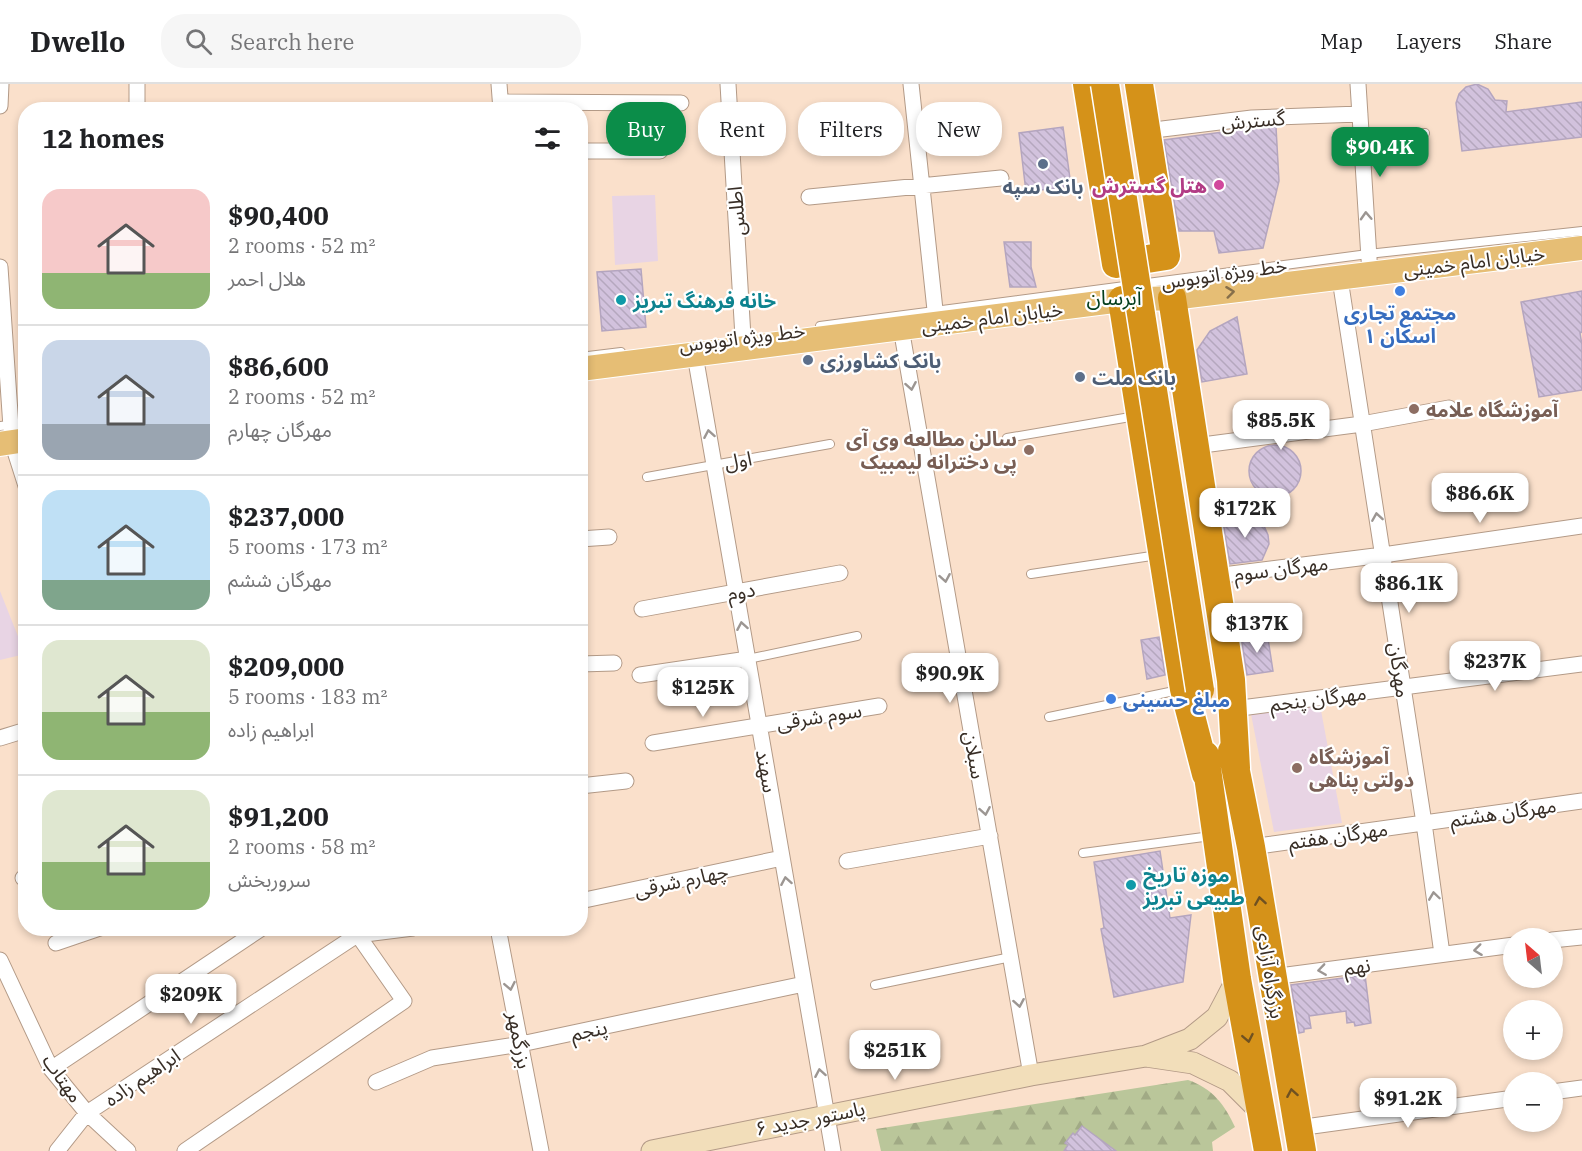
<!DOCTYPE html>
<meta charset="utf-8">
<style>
body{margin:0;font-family:"IBM Plex Serif","Noto Sans Arabic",serif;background:#f6f6f6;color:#202124;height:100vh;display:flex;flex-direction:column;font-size:22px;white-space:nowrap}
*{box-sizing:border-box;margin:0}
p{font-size:20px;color:#757577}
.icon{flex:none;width:33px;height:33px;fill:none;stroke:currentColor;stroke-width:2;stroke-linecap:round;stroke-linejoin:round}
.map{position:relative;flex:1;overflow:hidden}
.side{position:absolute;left:18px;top:18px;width:570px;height:834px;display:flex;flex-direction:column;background:#fff;border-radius:24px;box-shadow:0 3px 9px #0003}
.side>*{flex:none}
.top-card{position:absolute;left:606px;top:18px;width:570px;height:54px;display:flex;gap:12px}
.needle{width:39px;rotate:332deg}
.controls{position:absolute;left:1503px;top:844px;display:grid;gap:12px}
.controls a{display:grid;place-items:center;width:60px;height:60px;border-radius:50%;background:#fff;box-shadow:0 3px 9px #0003;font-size:30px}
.price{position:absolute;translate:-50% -51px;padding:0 14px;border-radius:12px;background:#fff;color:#222;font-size:20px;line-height:39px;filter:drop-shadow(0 2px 3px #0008)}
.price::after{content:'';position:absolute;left:50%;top:36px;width:18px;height:14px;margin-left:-9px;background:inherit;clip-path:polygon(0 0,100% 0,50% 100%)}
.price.on{background:#0b8d49;color:#fff}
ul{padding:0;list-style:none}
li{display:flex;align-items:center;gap:18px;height:150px;padding:0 24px}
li+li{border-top:2px solid #e0e0e0}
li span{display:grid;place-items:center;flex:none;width:168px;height:120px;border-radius:18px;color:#555}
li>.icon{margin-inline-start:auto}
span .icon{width:72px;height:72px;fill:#fffc;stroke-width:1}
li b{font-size:26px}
h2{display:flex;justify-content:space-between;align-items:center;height:72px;padding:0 24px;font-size:26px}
.chip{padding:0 21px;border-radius:24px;background:#fff;box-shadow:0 3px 9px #0003;font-size:21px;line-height:54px}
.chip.on{background:#0b8d49;color:#fff}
header{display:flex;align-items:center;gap:36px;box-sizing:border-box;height:84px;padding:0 30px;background:#fff;border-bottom:2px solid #e0e0e0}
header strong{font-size:28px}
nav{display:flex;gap:33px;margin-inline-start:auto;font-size:21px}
.search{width:420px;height:54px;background:#f6f6f6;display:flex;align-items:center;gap:15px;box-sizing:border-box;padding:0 21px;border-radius:24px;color:#757577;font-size:22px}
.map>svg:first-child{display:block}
.education{fill:#e8d4e4}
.forest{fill:url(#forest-firs)}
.building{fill:url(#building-back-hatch);stroke:#b4a5bf;stroke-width:1.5}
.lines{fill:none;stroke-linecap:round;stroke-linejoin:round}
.lane-casing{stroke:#b39a87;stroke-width:10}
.street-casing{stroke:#b39a87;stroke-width:17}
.secondary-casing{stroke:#b39a87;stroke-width:23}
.primary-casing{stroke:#fff;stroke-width:26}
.highway-casing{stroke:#fff;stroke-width:31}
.lane{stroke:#fff;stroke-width:8}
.street{stroke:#fff;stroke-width:15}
.secondary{stroke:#f2deba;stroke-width:21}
.primary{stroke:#e6be75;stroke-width:24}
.highway{stroke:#d59219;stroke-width:28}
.highway-bridge-casing{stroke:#fff;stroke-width:31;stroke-linecap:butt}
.highway-bridge{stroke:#d59219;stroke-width:28}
.oneway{stroke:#9c9692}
.oneway2{stroke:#866f4a}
.oneway3{stroke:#6f5121}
.service-dot{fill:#5c6f8a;stroke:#fff;stroke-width:2}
.hotel-dot{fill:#d1479c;stroke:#fff;stroke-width:2}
.shop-dot{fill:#3f7fe0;stroke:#fff;stroke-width:2}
.culture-dot{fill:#0f9aa8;stroke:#fff;stroke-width:2}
.education-dot{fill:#8d6e63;stroke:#fff;stroke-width:2}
.labels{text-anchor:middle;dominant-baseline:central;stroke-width:4.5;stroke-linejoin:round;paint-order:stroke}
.street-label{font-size:20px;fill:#382e26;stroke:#fff}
.hotel-label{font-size:20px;font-weight:bold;fill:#b23c85;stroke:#fff;text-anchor:end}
.service-label{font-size:20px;font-weight:bold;fill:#4e5e75;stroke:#fff;text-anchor:start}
.culture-label{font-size:20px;font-weight:bold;fill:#0d838f;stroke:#fff;text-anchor:start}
.shop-label{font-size:20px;font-weight:bold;fill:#366cbe;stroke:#fff}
.education-label{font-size:20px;font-weight:bold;fill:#785e54;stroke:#fff;text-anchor:start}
.neighbourhood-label{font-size:21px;fill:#033d1c;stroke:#fff}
</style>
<header>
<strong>Dwello</strong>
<div class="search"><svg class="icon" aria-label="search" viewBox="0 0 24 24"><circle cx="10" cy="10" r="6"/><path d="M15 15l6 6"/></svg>Search here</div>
<nav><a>Map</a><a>Layers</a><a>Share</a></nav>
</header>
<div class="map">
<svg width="1582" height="1067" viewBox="0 0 1582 1067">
<defs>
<pattern id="forest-firs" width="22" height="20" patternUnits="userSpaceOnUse" patternTransform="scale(1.5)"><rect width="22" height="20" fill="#bac69a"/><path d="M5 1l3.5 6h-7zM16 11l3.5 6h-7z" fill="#a1aa85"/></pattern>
<pattern id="building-back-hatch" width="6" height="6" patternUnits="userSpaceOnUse" patternTransform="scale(1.5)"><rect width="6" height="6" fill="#d2c2dd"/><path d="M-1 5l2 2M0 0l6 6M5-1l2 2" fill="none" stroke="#b5a7be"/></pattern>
</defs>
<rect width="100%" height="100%" fill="#fae0cb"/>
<path class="education" d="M655 111 658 177 615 181 612 112Z
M0 507 25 570 0 576Z
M1320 621 1342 739 1274 748 1251 630Z"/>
<path class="forest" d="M1188 996C1212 1004 1225 1021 1235 1043L1212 1058 1213 1067H881L876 1045Z"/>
<path class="building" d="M1477 0 1488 5 1495 16 1507 17 1506 28 1582 18V53L1462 67 1456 19 1459 10 1466 3Z
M1063 43 1071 102 1026 108 1019 49Z
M1276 43 1279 97 1263 164 1219 169 1214 147H1179L1164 56 1253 44Z
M1004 158H1031V183L1036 203H1010Z
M641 185 646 243 602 247 597 188Z
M1582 207V248L1580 249 1582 261V306L1539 313 1521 218Z
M1237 233 1247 290 1202 298 1197 266 1210 247Z
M1249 387a26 26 0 1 1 52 0a26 26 0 1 1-52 0Z
M1240 430 1249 431 1258 435 1264 442 1268 451 1269 460 1262 476 1230 480 1223 438 1231 433Z
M1267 548 1273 587 1247 591 1241 552Z
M1159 553 1165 591 1147 595 1141 556Z
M1160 767 1170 834 1191 831 1183 898 1114 913 1101 845 1104 844 1094 778Z
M1365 891 1371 939 1355 942 1354 938 1347 939 1346 927 1309 932 1311 944 1304 945V948L1299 949 1291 901Z
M1082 1042 1116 1067H1064L1068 1061 1065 1059 1073 1049 1075 1051Z"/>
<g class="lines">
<g class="lane-casing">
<path id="lane" d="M1401 51 1425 49
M820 242 1368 170 1582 147
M580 273 621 268
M0 342 26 339
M1007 354 1136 332
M647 393 830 360
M1031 490 1158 471
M748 575 857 552
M1049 633 1179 606
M1083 769 1211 752
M875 901 1011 873"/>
</g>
<g class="street-casing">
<path id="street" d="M499 0 501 26
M728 0 743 253 742 265
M911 0 935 226 934 240
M1358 0 1370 190
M501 18 681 19
M0 22 1 0
M137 26V0
M1146 47 1252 34 1360 30
M580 67H660
M809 113 1001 94
M0 183 12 358 26 402
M1340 195 1424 739 1442 870
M901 244 1031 991
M695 271 833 1067
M1195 362 1362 340 1449 324
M580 455 609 453
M1215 492 1383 471 1582 442
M642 525 840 489
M580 580 614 579
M640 591 748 575
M1233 625 1582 580
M0 654 26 646
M653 659 879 622
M580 702 626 697
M1251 763 1582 717
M847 777 990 752
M23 794H26
M580 817 782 774
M498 844 541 1067
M1552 856 1582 853
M56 859 100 844
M0 876 51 985 87 1029 128 1067
M1272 893 1514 861
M51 985 262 844
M376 998 432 974 521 960 804 900
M1552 1008 1582 1004
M1298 1044 1514 1014
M57 1067 87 1029 357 851 413 844
M185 1067 404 917 353 844"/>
</g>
<g class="secondary-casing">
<path id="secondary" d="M1146 972 1193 979 1230 997 1262 1029
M652 1067 1031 991 1146 972 1190 955 1217 933 1237 895"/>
</g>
<g class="primary-casing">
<path id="primary" d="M580 285 1122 216 1172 214 1582 164
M0 360 26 356"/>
</g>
<g class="highway-casing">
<path id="highway" d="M1087 0 1104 106 1113 120
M1104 106 1116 180 1166 172 1139 0
M1172 214 1231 596 1236 684
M1122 216 1184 605 1206 690
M1232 667 1251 763 1302 1067
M1205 671 1237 895 1268 1067"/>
</g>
<use href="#lane" class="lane"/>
<use href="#street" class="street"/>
<use href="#secondary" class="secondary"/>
<use href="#primary" class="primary"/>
<use href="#highway" class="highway"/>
<g class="highway-bridge-casing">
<path id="highway-bridge" d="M1105 0 1200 606"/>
</g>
<use href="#highway-bridge" class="highway-bridge"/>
</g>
<defs><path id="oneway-chevron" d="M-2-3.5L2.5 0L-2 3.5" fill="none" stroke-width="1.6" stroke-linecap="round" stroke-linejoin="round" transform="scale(1.5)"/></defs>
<g class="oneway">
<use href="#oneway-chevron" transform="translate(1366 132) rotate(-93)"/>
<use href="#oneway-chevron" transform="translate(911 302) rotate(80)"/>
<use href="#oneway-chevron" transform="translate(709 350) rotate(-100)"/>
<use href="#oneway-chevron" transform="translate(1377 433) rotate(-99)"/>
<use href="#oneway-chevron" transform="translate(945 494) rotate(80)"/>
<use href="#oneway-chevron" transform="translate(742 542) rotate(-100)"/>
<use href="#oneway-chevron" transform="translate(985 727) rotate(80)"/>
<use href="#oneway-chevron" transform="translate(786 797) rotate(-100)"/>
<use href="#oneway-chevron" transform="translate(1434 812) rotate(-98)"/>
<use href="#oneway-chevron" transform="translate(1478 866) rotate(173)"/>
<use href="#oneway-chevron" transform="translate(1322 886) rotate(172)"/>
<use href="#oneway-chevron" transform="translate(510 902) rotate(79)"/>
<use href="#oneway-chevron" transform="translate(1019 919) rotate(80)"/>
<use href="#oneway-chevron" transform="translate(820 989) rotate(-100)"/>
</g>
<use class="oneway2" href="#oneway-chevron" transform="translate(1230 208) rotate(-7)"/>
<g class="oneway3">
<use href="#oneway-chevron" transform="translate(1260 817) rotate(-99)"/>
<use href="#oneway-chevron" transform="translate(1248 954) rotate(79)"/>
<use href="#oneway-chevron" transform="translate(1292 1009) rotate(-100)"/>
</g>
<g class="service-dot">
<circle cx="1043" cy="80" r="6"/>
<circle cx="808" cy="276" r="6"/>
<circle cx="1080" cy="293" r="6"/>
</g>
<circle class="hotel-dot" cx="1219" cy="101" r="6"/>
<g class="shop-dot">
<circle cx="1400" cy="207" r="6"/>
<circle cx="1111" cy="615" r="6"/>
</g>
<g class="culture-dot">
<circle cx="621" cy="216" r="6"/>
<circle cx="1131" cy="801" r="6"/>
</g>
<g class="education-dot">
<circle cx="1414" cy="325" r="6"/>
<circle cx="1029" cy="366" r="6"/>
<circle cx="1297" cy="684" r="6"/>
</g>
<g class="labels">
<g class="street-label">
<text transform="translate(1253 36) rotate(-5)">گسترش</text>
<text transform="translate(736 127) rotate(-94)">اطلس</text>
<text transform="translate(1474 177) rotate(-7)">خیابان امام خمینی</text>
<text transform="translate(1224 189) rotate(-8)">خط ویژه اتوبوس</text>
<text transform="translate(992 233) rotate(-7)">خیابان امام خمینی</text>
<text transform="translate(742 253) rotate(-7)">خط ویژه اتوبوس</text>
<text transform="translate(738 376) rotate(-10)">اول</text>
<text transform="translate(1281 484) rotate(-7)">مهرگان سوم</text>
<text transform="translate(741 507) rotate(-10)">دوم</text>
<text transform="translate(1400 586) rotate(82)">مهرگان</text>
<text transform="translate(1318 614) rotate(-7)">مهرگان پنجم</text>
<text transform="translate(819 632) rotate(-9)">سوم شرقی</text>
<text transform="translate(975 671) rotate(80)">سبلان</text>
<text transform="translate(767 687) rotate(80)">سهند</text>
<text transform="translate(1503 728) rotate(-8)">مهرگان هشتم</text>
<text transform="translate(1338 751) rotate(-8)">مهرگان هفتم</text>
<text transform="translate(681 796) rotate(-12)">چهارم شرقی</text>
<text transform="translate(1357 882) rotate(-8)">نهم</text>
<text transform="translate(1271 888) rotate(81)">بزرگراه آزادی</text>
<text transform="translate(589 946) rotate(-12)">پنجم</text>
<text transform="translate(520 956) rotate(79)">بزرگمهر</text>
<text transform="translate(142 993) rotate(-34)">ابراهیم زاده</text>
<text transform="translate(63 994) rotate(55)">مهتاب</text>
<text transform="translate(810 1034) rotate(-11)">پاستور جدید ۶</text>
</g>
<g class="hotel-label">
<text x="1207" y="101">هتل گسترش</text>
</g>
<g class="service-label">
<text x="1043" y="102" text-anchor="middle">بانک سپه</text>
<text x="820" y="276">بانک کشاورزی</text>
<text x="1092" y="293">بانک ملت</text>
</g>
<g class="culture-label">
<text x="633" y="216">خانه فرهنگ تبریز</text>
<text x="1143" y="790">موزه تاریخ<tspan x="1143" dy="23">طبیعی تبریز</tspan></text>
</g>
<g class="shop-label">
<text x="1400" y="228">مجتمع تجاری<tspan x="1400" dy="23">اسکان ۱</tspan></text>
<text x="1123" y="615" text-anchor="start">مبلغ حسینی</text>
</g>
<g class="education-label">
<text x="1426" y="325">آموزشگاه علامه</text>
<text x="1017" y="354" text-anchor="end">سالن مطالعه وی آی<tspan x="1017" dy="23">پی دخترانه لیمبیک</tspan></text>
<text x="1309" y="672">آموزشگاه<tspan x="1309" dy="23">دولتی پناهی</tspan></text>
</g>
<g class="neighbourhood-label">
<text x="1114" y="213">آبرسان</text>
</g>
</g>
</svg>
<div class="controls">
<a><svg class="needle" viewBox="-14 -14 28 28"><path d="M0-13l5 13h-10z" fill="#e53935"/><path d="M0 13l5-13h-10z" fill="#757577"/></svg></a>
<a>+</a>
<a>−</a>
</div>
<b class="price on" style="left:1380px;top:94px">$90.4K</b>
<b class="price" style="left:1281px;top:367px">$85.5K</b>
<b class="price" style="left:1480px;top:440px">$86.6K</b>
<b class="price" style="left:1245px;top:455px">$172K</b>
<b class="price" style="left:1409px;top:530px">$86.1K</b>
<b class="price" style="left:1257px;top:570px">$137K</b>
<b class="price" style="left:1495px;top:608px">$237K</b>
<b class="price" style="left:950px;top:620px">$90.9K</b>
<b class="price" style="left:703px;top:634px">$125K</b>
<b class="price" style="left:191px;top:941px">$209K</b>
<b class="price" style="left:895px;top:997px">$251K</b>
<b class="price" style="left:1408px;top:1045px">$91.2K</b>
<div class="top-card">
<a class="chip on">Buy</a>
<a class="chip">Rent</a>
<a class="chip">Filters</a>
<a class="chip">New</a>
</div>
<section class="side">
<h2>12 homes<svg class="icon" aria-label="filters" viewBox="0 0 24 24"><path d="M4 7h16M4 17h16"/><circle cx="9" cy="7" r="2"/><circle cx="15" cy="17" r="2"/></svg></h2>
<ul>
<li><span style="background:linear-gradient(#f6c9c9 70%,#8fb573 0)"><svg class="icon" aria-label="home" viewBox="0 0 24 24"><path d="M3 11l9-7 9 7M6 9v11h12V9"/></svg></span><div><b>$90,400</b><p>2 rooms · 52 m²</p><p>هلال احمر</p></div></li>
<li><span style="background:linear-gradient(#c9d6e8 70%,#9aa5b1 0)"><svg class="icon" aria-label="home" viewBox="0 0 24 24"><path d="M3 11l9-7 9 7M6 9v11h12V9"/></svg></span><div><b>$86,600</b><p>2 rooms · 52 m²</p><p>مهرگان چهارم</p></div></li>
<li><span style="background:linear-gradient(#bfe0f5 75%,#7fa58c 0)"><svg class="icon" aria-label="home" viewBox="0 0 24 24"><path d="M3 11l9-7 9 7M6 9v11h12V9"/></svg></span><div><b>$237,000</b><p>5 rooms · 173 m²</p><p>مهرگان ششم</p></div></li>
<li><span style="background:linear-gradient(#dfe7d0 60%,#8fb573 0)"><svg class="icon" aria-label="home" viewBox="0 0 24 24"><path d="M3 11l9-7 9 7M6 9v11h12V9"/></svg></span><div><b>$209,000</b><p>5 rooms · 183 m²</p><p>ابراهیم زاده</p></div></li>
<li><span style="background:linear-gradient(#dfe7d0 60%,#8fb573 0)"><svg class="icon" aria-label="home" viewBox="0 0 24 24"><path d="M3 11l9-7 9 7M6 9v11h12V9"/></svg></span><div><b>$91,200</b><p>2 rooms · 58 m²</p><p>سروربخش</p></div></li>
</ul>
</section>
</div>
